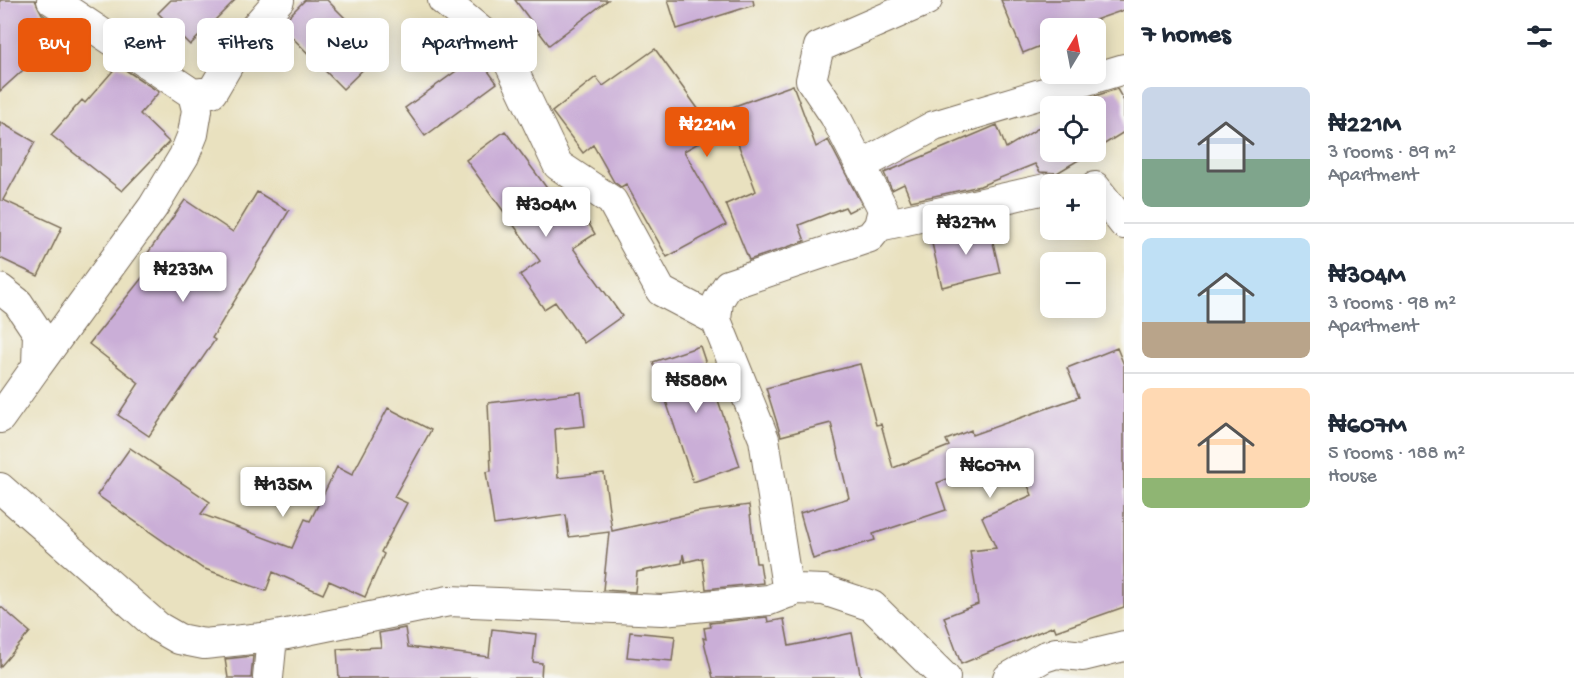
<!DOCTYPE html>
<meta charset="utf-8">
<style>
body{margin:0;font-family:"Gochi Hand",sans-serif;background:#f2f2f3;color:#1f2937;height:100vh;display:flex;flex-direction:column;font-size:22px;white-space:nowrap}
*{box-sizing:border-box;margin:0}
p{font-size:20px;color:#747a83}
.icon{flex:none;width:33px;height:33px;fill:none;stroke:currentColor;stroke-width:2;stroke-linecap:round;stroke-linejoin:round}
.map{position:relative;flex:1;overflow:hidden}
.details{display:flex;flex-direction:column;background:#fff;width:450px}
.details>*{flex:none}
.guide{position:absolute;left:18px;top:18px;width:570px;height:54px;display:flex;gap:12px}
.needle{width:39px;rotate:10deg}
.buttons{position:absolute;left:1040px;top:18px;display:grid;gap:12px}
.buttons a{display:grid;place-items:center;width:66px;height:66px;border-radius:9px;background:#fff;box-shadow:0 3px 15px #0003;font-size:30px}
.price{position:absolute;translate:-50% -51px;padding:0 14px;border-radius:6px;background:#fff;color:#222;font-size:20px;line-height:39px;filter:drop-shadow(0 2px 3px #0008)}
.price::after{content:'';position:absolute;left:50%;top:36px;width:18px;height:14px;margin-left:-9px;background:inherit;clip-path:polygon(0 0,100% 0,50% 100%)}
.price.active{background:#ea580c;color:#fff}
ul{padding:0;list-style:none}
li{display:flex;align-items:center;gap:18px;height:150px;padding:0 18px}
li+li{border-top:2px solid #e0e1e3}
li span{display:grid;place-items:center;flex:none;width:168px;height:120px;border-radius:9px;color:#555}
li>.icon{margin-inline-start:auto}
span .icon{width:72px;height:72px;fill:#fffc;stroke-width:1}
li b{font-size:26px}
h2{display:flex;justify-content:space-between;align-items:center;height:72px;padding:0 18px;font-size:26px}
.chip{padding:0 21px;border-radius:9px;background:#fff;box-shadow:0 3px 15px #0003;font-size:21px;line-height:54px}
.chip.active{background:#ea580c;color:#fff}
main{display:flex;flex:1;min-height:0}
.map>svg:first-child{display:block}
.building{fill:#caaed7}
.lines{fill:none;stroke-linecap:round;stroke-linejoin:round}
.minor-casing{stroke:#786a56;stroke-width:32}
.minor{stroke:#fff;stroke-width:30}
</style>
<main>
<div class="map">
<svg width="1124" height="678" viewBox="0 0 1124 678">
<rect width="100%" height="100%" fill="#f6f6f2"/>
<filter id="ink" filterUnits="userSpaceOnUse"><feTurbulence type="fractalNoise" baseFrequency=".0167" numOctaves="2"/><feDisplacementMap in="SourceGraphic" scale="12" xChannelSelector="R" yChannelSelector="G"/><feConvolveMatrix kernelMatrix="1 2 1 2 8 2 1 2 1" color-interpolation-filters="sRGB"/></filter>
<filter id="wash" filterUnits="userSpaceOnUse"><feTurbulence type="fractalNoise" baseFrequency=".008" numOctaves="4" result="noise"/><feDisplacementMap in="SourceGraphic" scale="24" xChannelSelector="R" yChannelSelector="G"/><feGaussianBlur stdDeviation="1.35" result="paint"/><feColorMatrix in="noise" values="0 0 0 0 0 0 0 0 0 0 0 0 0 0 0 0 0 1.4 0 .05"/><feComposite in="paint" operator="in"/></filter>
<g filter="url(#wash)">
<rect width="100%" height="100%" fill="#e9e1bf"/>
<g id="blocks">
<path class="building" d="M0 0H35L42 14 66 31 0 91Z
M171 0H235L190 45 158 13Z
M305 0H327L380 53 343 89 280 25Z
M515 0H608L549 45Z
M668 0H753L754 5 677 29Z
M1001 0H1124V10L1072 28H1050V42L1023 53Z
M655 49 704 117 793 85 816 147 828 140 862 205 848 212 845 207 799 225 805 241 749 260 726 204 756 191 731 125 684 151 726 225 667 257 626 184 621 187 614 182 593 145 583 153 552 112 596 77 603 86Z
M477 56 497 83 425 136 405 108Z
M118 65 159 92 140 114 169 142 122 191 51 135 82 100 85 103Z
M1117 89 1124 101V132L1095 150V96Z
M1050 121V152H1092L1057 173 1040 172 1035 164 980 186 911 201 904 184 892 190 884 173 997 125 1006 148Z
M0 122 35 142 3 200 62 227 38 276 0 258Z
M505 131 568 217 581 210 595 234 573 248 622 316 584 343 555 302 544 309 520 275 540 261 466 160Z
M257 192 289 211 212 338 215 340 149 436 118 415 139 383 89 344 154 263 145 257 185 200 233 232Z
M989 225 1000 273 942 287 931 239Z
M700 346 740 466 693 482 653 362Z
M1117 348 1124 365V607L1056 631 1054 626 961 664 944 617 978 604 970 551 996 548 982 517 1032 495 1014 453 937 483 946 510 873 534 875 540 813 559 800 513 849 498 831 423 781 436 766 388 860 364 876 425 881 424 893 468 949 446 946 440 971 430 972 435 1079 397 1067 368Z
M581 392 585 426 555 429 558 478 604 473 612 531 697 512 749 505 756 563H760L763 583 706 589 702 558 685 562 683 554 682 563 637 572 635 592 603 590 609 532 569 537 566 515 494 525 486 472 491 471 488 403Z
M388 408 431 430 394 497 407 503 381 552 384 554 365 597 329 581 323 594 273 572 266 591 202 568 97 495 130 448 210 502 201 514 292 548 305 519 310 521 337 467 352 475Z
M0 606 30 632 0 667Z
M767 617 768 622 784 619 789 646 852 633 861 678H713L703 638 706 639 704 628 711 627 710 623Z
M405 628 408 647 489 657 492 629 536 634 533 662 542 663 541 678H339L337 649 381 647 379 633Z
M630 632 675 636 672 661 627 657Z
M253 656 251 678H228L225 659Z"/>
</g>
</g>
<g filter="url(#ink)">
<use href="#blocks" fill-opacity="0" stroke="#786a56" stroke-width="1.5"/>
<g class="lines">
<g class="minor-casing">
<path id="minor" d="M443 0 488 37 509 62 558 165 612 201 661 291 716 320
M193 94 212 92 239 46 279 0
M862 165 934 126 1124 69
M1095 187 1124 224
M879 226 1050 188
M0 289 18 303 38 333 37 366 0 418
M37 366 153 207 184 156 193 134 197 110 193 94 52 0
M0 488 158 627 179 639 204 644 272 637 449 601 662 610 769 600 797 589 824 590 872 606 945 678
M788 593 764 439 716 320 718 301 728 285 870 237 879 226 883 209 835 116 811 80 819 47 927 0
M268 678 272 637
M1008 678 1044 657 1056 653 1083 656 1124 646"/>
</g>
<use href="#minor" class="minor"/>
</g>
</g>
</svg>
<div class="buttons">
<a><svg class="needle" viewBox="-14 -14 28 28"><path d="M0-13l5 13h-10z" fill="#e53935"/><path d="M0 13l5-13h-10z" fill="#747a83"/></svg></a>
<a><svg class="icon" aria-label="locate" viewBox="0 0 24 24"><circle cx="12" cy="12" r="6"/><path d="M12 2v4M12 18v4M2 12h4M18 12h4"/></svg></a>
<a>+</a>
<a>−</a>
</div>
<b class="price active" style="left:707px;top:158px">₦221M</b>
<b class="price" style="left:546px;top:238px">₦304M</b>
<b class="price" style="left:966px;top:256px">₦327M</b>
<b class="price" style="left:183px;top:303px">₦233M</b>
<b class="price" style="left:696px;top:414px">₦588M</b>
<b class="price" style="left:990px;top:499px">₦607M</b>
<b class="price" style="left:283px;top:518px">₦135M</b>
<div class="guide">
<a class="chip active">Buy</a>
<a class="chip">Rent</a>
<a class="chip">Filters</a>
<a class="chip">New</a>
<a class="chip">Apartment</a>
</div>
</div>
<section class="details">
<h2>7 homes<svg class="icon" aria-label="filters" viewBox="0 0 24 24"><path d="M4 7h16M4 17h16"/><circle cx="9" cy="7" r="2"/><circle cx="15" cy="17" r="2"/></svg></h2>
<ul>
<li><span style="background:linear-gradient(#c9d6e8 60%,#7fa58c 0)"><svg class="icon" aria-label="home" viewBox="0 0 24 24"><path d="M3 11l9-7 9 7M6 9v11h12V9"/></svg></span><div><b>₦221M</b><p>3 rooms · 89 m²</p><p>Apartment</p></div></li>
<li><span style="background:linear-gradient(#bfe0f5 70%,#b9a48a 0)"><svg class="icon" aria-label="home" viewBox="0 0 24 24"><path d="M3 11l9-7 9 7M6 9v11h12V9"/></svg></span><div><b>₦304M</b><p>3 rooms · 98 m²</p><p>Apartment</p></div></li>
<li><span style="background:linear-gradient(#ffd9b3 75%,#8fb573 0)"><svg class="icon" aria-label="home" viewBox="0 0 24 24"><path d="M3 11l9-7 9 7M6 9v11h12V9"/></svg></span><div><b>₦607M</b><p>5 rooms · 188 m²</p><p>House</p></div></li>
</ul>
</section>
</main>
